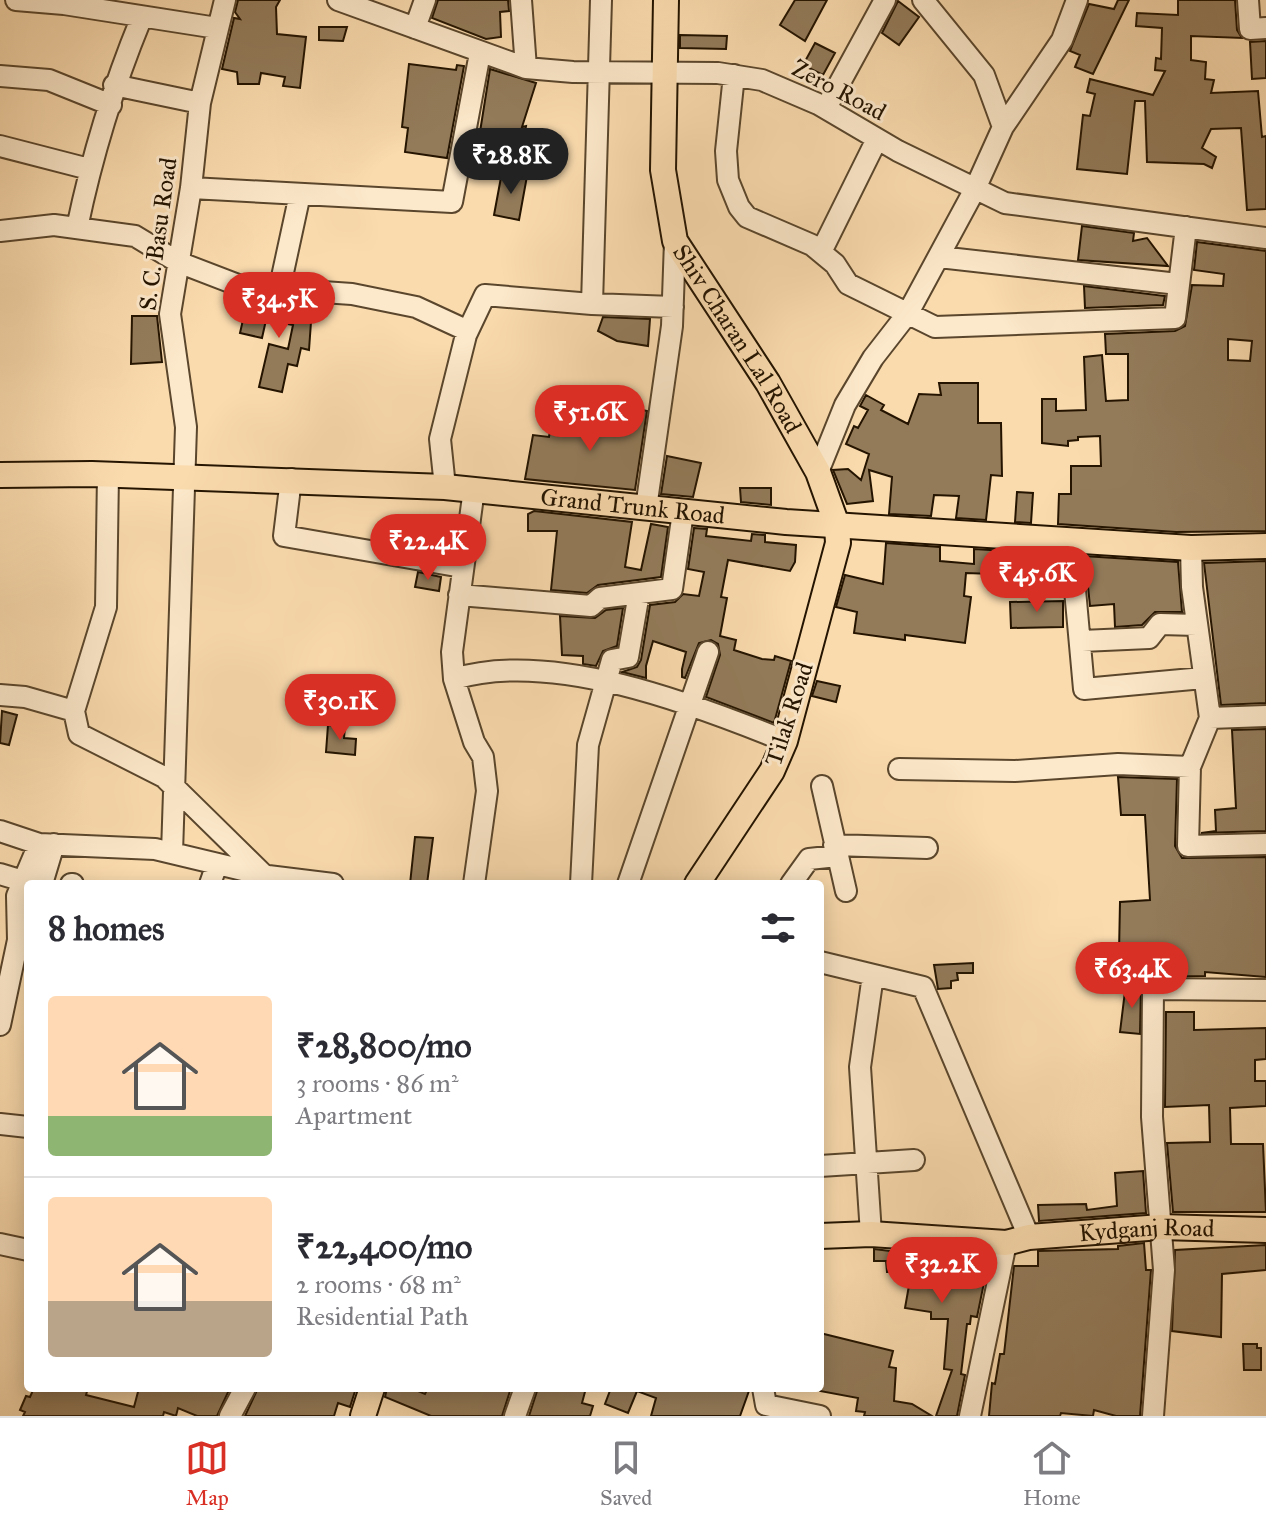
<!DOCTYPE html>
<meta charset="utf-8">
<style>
body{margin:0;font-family:"IM FELL Great Primer",serif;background:#f7f7f7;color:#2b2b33;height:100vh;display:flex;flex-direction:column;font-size:30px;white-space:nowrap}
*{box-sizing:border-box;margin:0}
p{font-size:26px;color:#7c7c81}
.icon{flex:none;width:44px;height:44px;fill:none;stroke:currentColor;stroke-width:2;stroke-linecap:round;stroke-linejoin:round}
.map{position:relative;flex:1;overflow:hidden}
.drawer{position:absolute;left:24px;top:880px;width:800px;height:512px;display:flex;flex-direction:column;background:#fff;border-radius:8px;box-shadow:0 4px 20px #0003}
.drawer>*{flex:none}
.price{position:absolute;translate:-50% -68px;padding:0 18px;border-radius:28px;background:#d93025;color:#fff;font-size:26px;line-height:52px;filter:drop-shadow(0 2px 4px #0008)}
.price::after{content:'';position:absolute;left:50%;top:48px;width:24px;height:18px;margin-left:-12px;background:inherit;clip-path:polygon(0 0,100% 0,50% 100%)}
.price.selected{background:#222;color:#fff}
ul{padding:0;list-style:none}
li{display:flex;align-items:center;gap:24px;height:200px;padding:0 24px}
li+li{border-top:2px solid #e1e1e2}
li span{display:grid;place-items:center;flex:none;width:224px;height:160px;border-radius:8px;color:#555}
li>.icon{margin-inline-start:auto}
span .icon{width:96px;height:96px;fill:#fffc;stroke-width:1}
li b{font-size:34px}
h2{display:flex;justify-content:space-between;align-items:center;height:96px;padding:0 24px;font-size:34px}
.tabs{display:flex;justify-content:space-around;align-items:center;height:112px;border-top:2px solid #e1e1e2;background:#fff;font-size:22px;color:#7c7c81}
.tabs a{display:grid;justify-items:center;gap:4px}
.tabs .selected{color:#d93025}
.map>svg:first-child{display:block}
.building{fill:#937b5a;stroke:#241400;stroke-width:2;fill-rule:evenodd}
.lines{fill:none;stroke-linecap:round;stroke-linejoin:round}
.minor-casing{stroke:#5a462c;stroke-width:24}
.major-casing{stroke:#241400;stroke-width:28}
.minor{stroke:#fce8ca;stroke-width:20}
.major{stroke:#fadbae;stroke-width:24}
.labels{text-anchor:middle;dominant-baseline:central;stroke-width:6;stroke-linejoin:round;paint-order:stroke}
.street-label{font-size:24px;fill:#241400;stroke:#fce8ca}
</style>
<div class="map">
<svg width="1266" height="1416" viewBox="0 0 1266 1416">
<rect width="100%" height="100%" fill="#fadbae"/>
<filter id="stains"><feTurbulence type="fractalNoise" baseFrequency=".0025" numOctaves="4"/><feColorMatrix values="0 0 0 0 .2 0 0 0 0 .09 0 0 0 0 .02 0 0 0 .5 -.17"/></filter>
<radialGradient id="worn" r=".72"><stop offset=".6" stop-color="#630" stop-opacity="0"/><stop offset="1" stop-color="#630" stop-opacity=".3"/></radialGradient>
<path class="building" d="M238 0H280L276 7 277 34 306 37 300 88 283 86 285 77 261 73 259 84H238L237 72 222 69 234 18 240 19 235 12Z
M438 0H508L509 11 500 12 501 37 486 39 432 18Z
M795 0H827L805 41 780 25Z
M1118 0H1129L1093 74 1075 67 1080 55 1070 51 1089 4 1114 9Z
M1178 0H1235L1237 30 1242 38 1191 36V60L1206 62 1205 79 1214 80 1211 93 1258 91 1262 137 1266 136V209L1247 210 1241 128 1211 129 1202 148 1216 157 1212 168 1204 164 1147 162 1145 101H1135L1127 174 1077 169 1083 115 1090 116 1095 94 1087 92 1090 79 1153 95 1165 71 1155 70 1156 58 1161 59 1162 28 1136 26 1137 13 1178 15Z
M898 1 919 17 899 45 882 33Z
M319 27H347L343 41 319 40Z
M680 35 727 36 726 49 680 48Z
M1266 41V78L1252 79 1250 42Z
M815 43 835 53 823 75 803 65Z
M409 64 456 70 457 65 464 66 447 158 405 152 408 128 402 127Z
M490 69 536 83 522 127 526 126 523 143 499 138 494 160 476 157Z
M502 172 527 176 519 220 494 215Z
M1082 226 1134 233 1133 241 1147 238 1168 266 1078 260Z
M1197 242 1266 251V531L1176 532 1058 524 1059 494H1071V466H1101L1100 436 1078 437V440L1068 441V446L1042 443V399H1056V411L1086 410 1084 357 1102 355 1106 401 1128 400V354H1106L1105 334 1175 331 1185 326 1192 285 1223 286 1224 274 1194 270ZM1228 339 1252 341 1250 361 1228 360Z
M1084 286 1165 296 1163 305 1085 308Z
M247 302 279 313 289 304 312 308 309 350 301 348 297 366 288 364 282 392 259 387 269 344 288 349 293 325 266 320 262 338 240 333Z
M132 316H157L162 362 131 364Z
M603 317 650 319 648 346 617 341 598 331Z
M939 383H978V423H1001L1002 476 991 475 986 520 956 518 959 496 934 495 931 516 889 514 892 477 869 470 873 501 847 504 833 470 848 469 861 480 869 454 846 444 854 426 858 428 868 410 860 406 866 395 884 405 881 410 908 424 919 394 941 395Z
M634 408 647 411 635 490 525 479 533 435 549 437 552 419 588 425 592 414 629 425Z
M667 456 701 463 693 497 661 494Z
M740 488H771V505L741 502Z
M1017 492 1033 493 1031 523 1015 522Z
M534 511 632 522 625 567 641 570 651 524 668 527 661 577 598 585 587 593 551 590 557 531H528V514Z
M694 528 707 529 706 536 751 541 752 534 765 535V542L796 545 795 562 790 571 728 560 721 597 727 598 720 636 736 640 734 650 762 659 774 660 775 656 791 661 774 723 706 697 720 655 718 644 711 640 699 643 685 678 682 677V669L686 652 653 641 646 666V678L622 672 637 667 641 660 650 605 675 602 683 594 699 596 704 572 688 569Z
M886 543 940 547V561L974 564V549L1178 562 1182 612H1155L1142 625 1115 627 1114 604 1090 606 1087 577 1080 568 1072 566 1062 573 1034 571 1035 565 994 560 993 574 966 573 964 596 971 597 965 643 905 635V640L854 633 857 612 836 607 845 575 883 584Z
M1266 561V703L1221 705 1204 563Z
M418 572 441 577 439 591 415 587Z
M1063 601V627L1011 628 1010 602Z
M623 608 617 646 603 651 596 666 583 664V656L562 655 560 616 595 618 606 610Z
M817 681 840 686 836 702 812 696Z
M2 711 17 715 9 745 0 743Z
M328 725 345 727 344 738 356 739 355 755 326 752Z
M1266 729V831L1201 833 1216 831 1215 810 1236 808 1232 730Z
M1118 777 1177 779 1175 846 1182 858 1266 857V977L1205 972V976L1147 977 1148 951 1119 953 1120 902 1150 900 1145 815H1121Z
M415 837 433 838 427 884H410Z
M973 963V973H957L958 980 951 981V988L938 989 934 965Z
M1126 983 1141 985 1140 1034 1120 1032Z
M1166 1012H1194V1030L1266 1028V1059L1255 1060V1081H1266V1106L1230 1108 1231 1144H1263L1266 1212H1173L1167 1143 1210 1142 1209 1105 1165 1107Z
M1143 1171 1146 1213 1039 1221 1038 1205 1086 1204 1087 1210 1117 1206 1115 1173Z
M1144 1243 1146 1270H1151L1140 1416H1116L1094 1410 1093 1416 1061 1413 1060 1416H989L992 1383 995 1384 1000 1354H1004L1014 1266H1038V1251L1118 1249V1246Z
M1266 1245V1270L1222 1274 1221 1337 1172 1331 1175 1250Z
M874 1249 988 1263 977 1317 971 1316 970 1324H967L961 1374 965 1375 957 1416H936L952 1370 944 1369 948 1319H931V1312L905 1308 910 1280H895L894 1272H887L886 1261H874Z
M820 1333 893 1351 889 1367 896 1368 894 1401 912 1404 932 1416H864L865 1412 856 1411 858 1398 820 1391Z
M1243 1344H1257V1348H1261V1370H1244Z
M34 1388H88L86 1395 134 1407 139 1388H230L217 1416H197L178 1408 176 1416 164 1412 163 1416H23L25 1412 20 1410 26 1396 30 1397Z
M258 1388H356L350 1407 338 1403 334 1416H245Z
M387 1388H411L425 1394 428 1388H511L502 1416H431L385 1397Z
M538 1388H586L582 1403 593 1406 590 1416H529Z
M611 1388H750L740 1416H651L656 1398 637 1391 628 1413 605 1404Z"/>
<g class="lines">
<g class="minor-casing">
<path id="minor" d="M16 0 64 4 217 28
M338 0 526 68 573 72 718 73 762 80 818 104 898 151 1005 203 1266 238
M521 0 526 68
M923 0 984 75 1003 127
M1248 0 1250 29 1266 28
M415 28 425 0
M734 75 726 151 728 180 739 207 747 217 812 245 835 264 848 284 935 327 1175 318 1186 227
M0 76 49 80 111 105
M114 85 200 103
M826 108 885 0
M0 146 89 169
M191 188 452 202 480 53
M77 228C92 156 113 87 141 19
M0 231 54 225 135 236 178 262 277 300 300 194
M821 252 877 139
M939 257 1178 284
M279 289 352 294 416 307 468 331
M592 304 673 307
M818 472 845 405 873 358 908 313 975 189 1003 127 1062 40 1077 0
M108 474 106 607 74 711 79 734 164 777 273 884
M291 479 284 536 462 567
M445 487 440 439 466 335 485 295 592 304 601 0
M474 489 452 652 454 679 474 742 483 757 487 791 474 884
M646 508 672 326 675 241
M1191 548 1192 587 1210 718 1190 767 1188 846 1266 844
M1074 579 1084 689 1203 678
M459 595 591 606 600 598 672 589 683 512
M1082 641 1149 638 1160 624 1197 625
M454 679C551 649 694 704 785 741
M0 695 25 697 74 711
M1210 718 1266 716
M899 769 1015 771 1118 764 1190 767
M822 786 846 891
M0 831 39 844 155 849 268 876 333 884
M834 845 927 848
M172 853 186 427 170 314 191 188 200 103 225 0
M0 874 33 884
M42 884 54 844
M71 884H73
M210 884 217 864
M581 884 588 745 612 660 628 657 639 593
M628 884 708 652
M791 884 809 859 837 856
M820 962 923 987 1029 1237
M0 1025 18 940 17 896 39 844
M0 1124 28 1127
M820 1166 914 1160
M871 1234 860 1067 873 975
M0 1244 28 1250
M763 1388 766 1405 820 1416
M230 1416 245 1388
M515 1416 525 1388
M970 1416 1006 1243
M1153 1416 1164 1270 1152 1117 1153 989 1266 990"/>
</g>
<g class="major-casing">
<g id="major">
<path id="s1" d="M666 0 663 170 675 241 768 383 818 472 837 525 838 543 785 741 772 771 697 884"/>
<path id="s2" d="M0 475 92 474 445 487 786 522 1191 548 1266 546"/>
<path id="s3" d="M820 1236 871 1234 1006 1243 1029 1237 1161 1227 1266 1230"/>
<path d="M363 1416 372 1388"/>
</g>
</g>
<use href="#minor" class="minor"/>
<use href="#major" class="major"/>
</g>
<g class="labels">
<g class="street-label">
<text transform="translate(839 90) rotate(28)">Zero Road</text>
<text transform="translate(158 234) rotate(-82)">S. C. Basu Road</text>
<text stroke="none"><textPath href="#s1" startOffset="358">Shiv Charan Lal Road</textPath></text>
<text stroke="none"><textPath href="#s2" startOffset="634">Grand Trunk Road</textPath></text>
<text transform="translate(789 714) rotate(-72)">Tilak Road</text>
<text stroke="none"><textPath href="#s3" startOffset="328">Kydganj Road</textPath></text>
</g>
</g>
<rect width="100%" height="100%" filter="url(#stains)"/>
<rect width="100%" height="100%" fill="url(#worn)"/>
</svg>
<b class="price selected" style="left:511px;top:196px">₹28.8K</b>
<b class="price" style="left:279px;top:340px">₹34.5K</b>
<b class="price" style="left:590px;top:453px">₹51.6K</b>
<b class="price" style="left:428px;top:582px">₹22.4K</b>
<b class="price" style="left:1037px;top:614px">₹45.6K</b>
<b class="price" style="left:340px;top:742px">₹30.1K</b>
<b class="price" style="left:1132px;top:1010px">₹63.4K</b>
<b class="price" style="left:942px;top:1305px">₹32.2K</b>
<section class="drawer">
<h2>8 homes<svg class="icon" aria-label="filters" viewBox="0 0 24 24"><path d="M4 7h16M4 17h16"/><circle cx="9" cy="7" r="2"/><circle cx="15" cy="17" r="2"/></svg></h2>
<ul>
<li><span style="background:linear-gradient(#ffd9b3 75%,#8fb573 0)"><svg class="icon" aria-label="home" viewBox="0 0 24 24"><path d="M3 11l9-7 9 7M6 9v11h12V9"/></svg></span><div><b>₹28,800/mo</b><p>3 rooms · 86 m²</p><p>Apartment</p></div></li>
<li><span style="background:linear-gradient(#ffd9b3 65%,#b9a48a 0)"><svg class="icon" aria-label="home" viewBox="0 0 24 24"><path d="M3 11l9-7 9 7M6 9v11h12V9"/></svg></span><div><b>₹22,400/mo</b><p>2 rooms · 68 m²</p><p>Residential Path</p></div></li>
</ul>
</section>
</div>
<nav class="tabs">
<a class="selected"><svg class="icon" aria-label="map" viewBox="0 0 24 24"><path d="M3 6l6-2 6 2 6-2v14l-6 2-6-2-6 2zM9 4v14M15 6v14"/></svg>Map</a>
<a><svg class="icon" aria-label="saved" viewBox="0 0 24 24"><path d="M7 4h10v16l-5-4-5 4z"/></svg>Saved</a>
<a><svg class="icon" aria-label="home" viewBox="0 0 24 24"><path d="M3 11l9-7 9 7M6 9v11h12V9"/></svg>Home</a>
</nav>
